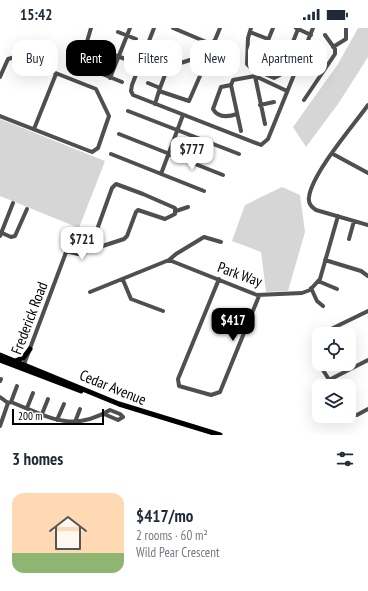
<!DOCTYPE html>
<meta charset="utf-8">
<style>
body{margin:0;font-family:"PT Sans Narrow",sans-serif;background:#f6f6f7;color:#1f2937;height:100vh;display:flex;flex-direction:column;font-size:15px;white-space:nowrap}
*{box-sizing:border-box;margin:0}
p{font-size:13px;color:#747a83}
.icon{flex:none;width:22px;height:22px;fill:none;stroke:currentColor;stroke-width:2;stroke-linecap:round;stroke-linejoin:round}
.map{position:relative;height:407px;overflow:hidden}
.drawer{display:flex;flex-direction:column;background:#fff;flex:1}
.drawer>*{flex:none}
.top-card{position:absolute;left:12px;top:12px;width:344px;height:36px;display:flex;gap:8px}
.fabs{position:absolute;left:312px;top:299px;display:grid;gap:8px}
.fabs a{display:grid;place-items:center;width:44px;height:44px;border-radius:8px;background:#fff;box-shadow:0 4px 16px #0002;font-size:20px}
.scale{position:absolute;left:12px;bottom:10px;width:92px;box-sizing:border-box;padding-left:4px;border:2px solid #000;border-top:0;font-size:11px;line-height:14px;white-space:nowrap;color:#000;-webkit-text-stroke:3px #fff;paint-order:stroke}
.price{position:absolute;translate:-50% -34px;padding:0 9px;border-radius:8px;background:#fff;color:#222;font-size:13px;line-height:26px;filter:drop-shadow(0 1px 2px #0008)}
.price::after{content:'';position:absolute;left:50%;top:24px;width:12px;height:9px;margin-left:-6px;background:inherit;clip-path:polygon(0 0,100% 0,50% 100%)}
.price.selected{background:#000;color:#fff}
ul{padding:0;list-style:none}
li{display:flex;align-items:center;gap:12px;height:100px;padding:0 12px}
li span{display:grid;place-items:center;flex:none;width:112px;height:80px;border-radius:12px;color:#555}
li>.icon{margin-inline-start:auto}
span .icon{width:48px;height:48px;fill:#fffc;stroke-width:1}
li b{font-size:17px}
h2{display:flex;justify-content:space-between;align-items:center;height:48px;padding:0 12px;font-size:17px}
.tag{padding:0 14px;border-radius:12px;background:#fff;box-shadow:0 4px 16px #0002;font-size:14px;line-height:36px}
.tag.selected{background:#000;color:#fff}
.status{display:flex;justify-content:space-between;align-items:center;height:28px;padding:0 20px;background:#fff;direction:ltr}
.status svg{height:11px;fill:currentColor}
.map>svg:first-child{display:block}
.green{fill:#d6d6d6}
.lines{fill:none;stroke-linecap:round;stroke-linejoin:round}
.minor{stroke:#4f4f4f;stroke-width:4}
.major{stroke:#000;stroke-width:5}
.labels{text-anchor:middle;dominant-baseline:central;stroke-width:4;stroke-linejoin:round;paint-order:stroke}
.street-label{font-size:15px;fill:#000;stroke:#fff}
</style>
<div class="status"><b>15:42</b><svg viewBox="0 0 49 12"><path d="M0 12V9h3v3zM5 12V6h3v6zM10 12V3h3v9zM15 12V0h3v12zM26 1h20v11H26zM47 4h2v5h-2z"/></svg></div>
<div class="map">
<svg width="368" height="407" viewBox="0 0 368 407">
<rect width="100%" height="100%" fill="#fff"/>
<path class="green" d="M358 0H368V29L338 76 306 119 293 99 338 36Z
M0 91 105 133 79 200 0 168Z
M282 159 300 167 305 204 288 263 266 264 261 224 232 213 245 177Z"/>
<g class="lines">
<path class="minor" d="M91 0 81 34 82 38 122 54
M154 0 132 57 131 63 133 67 261 117 268 111 313 0
M173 0 211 16 215 12 220 0
M251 0 248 10 247 36 251 40 274 50 280 47 298 1
M296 0 311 7
M118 4 136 11
M250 4 268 11
M333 19 346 11V0
M166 21 173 37
M264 23 285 32
M109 25 128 32
M256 42 273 0
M255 48 265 96
M0 49 8 31 15 29 96 61 109 88 98 120 92 124 0 88
M110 50 130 0
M148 55 160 60 159 63 189 73 203 41V37L190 32 168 39 160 60
M231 57 221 59 213 81C218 90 228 89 237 86
M304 72 335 26V21L325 7
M155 76 159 63
M260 77 274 74
M368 77C353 98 312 145 309 169 308 175 311 179 316 182L368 197
M128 83 239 126
M34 101 56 46
M241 103 231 57 233 52 255 48 287 63
M119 106 223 147
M111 126 204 163
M333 126 368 145
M161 146 183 87
M176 183 188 179
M0 204 11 209 15 208 27 181
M0 208 13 175
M349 211 354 193
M66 223 78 226 124 211 127 208 136 184 138 182 165 191 175 186V180L143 166 116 156 112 160 90 221
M169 232 176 226 204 209 221 214
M325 232 361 243 368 248
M219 251 178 351 179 358 211 367 220 364 259 268
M123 252 131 271 163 283
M318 253 337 261
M311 260 317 273 323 278
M90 264 169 232 257 267 302 265 310 262 320 251 338 188
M325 306 329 302 368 283
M322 336 323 342 333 358
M23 339 74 203
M329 352 368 332
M0 353 1 351
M0 369 8 375 11 374C49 389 71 405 110 382L120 386 123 389 118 392 104 386
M11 374 17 358
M27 380 33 365
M42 386 48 371
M349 386 357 387 368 381
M57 392 64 376
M75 394 80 381
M0 398 8 375"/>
<path class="major" d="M0 327 119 376 220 407
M0 332 81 363
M15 333 23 330 30 321"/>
</g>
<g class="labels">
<g class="street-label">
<text transform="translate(240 246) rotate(20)">Park Way</text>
<text transform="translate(29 290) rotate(-69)">Frederick Road</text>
<text transform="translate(113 359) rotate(22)">Cedar Avenue</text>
</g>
</g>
</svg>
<div class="fabs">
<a><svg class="icon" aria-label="locate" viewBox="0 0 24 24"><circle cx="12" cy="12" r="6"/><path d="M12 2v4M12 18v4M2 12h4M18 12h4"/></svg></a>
<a><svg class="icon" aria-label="layers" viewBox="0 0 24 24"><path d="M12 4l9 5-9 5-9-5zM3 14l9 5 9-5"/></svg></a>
</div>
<div class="scale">200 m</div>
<b class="price" style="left:192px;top:143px">$777</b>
<b class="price" style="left:82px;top:233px">$721</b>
<b class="price selected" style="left:233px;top:314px">$417</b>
<div class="top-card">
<a class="tag">Buy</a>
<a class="tag selected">Rent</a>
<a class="tag">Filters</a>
<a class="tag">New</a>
<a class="tag">Apartment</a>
</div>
</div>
<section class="drawer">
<h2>3 homes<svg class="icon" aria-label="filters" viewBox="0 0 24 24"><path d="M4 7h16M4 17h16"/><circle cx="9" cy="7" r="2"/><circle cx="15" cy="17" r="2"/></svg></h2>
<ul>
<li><span style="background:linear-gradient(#ffd9b3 75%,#8fb573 0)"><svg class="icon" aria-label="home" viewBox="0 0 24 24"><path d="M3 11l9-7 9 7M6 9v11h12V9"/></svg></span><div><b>$417/mo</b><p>2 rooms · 60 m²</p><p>Wild Pear Crescent</p></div></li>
</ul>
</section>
